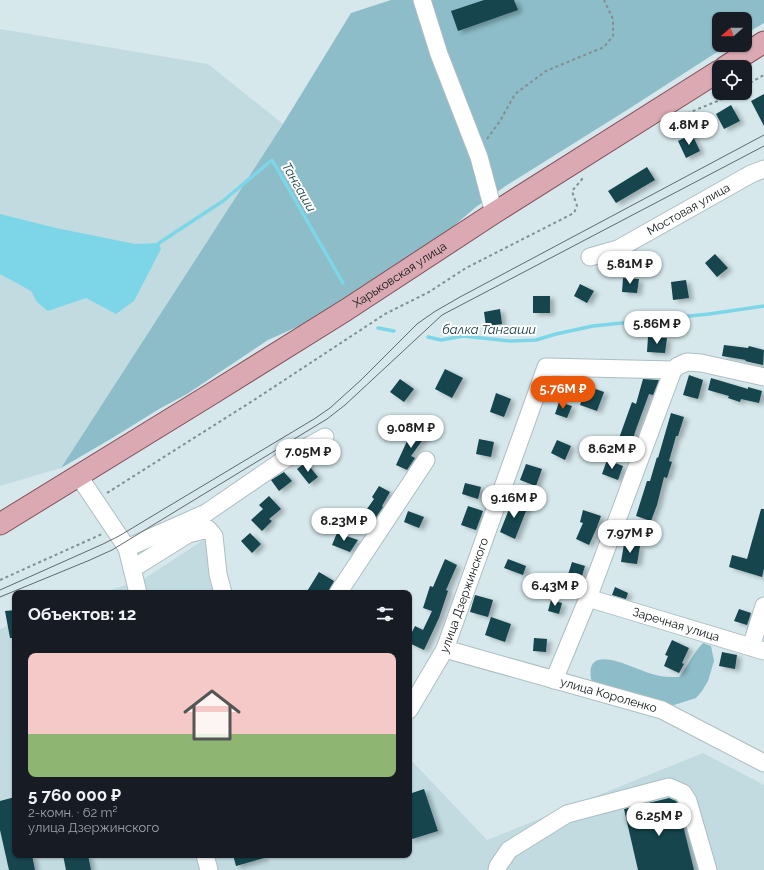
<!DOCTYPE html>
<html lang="ru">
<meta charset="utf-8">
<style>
body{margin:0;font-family:Raleway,sans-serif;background:#242831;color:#f1f3f6;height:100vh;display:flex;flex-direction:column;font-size:15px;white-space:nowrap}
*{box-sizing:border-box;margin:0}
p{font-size:13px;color:#9ea1a6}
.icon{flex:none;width:22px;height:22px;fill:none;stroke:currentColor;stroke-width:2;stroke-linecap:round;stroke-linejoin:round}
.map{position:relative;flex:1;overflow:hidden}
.side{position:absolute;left:12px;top:590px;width:400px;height:268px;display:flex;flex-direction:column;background:#171b24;border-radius:8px;box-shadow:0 1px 3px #0004}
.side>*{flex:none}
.needle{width:26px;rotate:250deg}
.controls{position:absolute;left:712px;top:12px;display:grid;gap:8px}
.controls a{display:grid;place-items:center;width:40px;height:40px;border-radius:8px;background:#171b24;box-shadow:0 1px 3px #0004;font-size:20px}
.price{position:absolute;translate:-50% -34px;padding:0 9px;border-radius:14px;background:#fff;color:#222;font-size:13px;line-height:26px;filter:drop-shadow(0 1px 2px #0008)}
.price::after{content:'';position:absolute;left:50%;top:24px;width:12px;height:9px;margin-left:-6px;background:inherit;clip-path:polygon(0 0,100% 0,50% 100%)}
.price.current{background:#ea580c;color:#fff}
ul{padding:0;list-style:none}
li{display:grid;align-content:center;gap:8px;height:212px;padding:0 16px}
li+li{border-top:1px solid #363941}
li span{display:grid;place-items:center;height:124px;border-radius:8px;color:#555}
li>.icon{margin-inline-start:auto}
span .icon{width:72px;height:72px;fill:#fffc;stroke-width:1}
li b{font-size:17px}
h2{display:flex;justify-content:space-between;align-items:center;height:48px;padding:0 16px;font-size:17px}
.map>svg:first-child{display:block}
.built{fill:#c1dbe1}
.green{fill:#8cbdc8}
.water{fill:#7dd6e7}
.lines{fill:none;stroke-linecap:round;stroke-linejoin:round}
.stream{stroke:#7dd6e7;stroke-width:3.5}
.building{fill:#14454d;filter:url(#shadow)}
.minor-casing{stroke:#adbec2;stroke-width:19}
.major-casing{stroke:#834f59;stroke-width:23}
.path{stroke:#828f92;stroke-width:2;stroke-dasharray:3 3;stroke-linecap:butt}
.minor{stroke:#fff;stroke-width:17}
.major{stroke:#daa9b2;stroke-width:21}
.tram{stroke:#5f6a6d;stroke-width:1}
.labels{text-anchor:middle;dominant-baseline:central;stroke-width:4;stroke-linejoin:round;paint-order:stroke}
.street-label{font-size:12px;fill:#0d1315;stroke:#fff}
.water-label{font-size:13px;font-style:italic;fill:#0b373e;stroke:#fff}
</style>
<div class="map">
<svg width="764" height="870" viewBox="0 0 764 870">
<defs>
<filter id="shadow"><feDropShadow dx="4.5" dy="2.5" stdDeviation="2" flood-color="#0004"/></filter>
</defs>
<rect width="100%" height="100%" fill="#d6e8ec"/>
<path class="built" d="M0 29 208 64 283 124 61 468 0 486Z
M205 539 216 593H103L145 578Z
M15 623V855H409V758L487 840 703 753 764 785V870H0V629Z"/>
<path class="green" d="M391 0H764V23L745 34V19H719V45H728L627 110 507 185 476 207 442 236 326 314 268 340 187 394 159 409 114 437 61 468 283 124 351 13Z
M703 643 711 646 714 661 708 681 702 691 696 698 674 705H670L592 683C581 639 633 669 652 674 661 677 670 677 679 677 688 666 693 653 703 643Z"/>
<path class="water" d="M0 214 56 228 135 244 159 243 161 249 134 301 116 314 86 298 48 311 37 302 31 291 0 274Z"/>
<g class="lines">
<path class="stream" d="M159 243 223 201 272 160 343 283
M378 328 394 331
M428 337 441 340 463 336 511 341 536 340 556 334 593 326 709 314 764 306"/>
</g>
<path class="building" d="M484 0H514L518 10 458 31 451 11Z
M764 94V126L751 101Z
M731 105 740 121 724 129 716 114Z
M692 134 700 151 686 158 678 141Z
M647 167 655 180 616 203 608 191Z
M715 254 728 268 717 277 705 263Z
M623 278 639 279 637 293 622 292Z
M686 280 689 298 673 300 671 282Z
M580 284 594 291 587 303 574 296Z
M533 296H550V313H533Z
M500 309 502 324 486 326 484 312Z
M648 337 667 338 665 353 647 352Z
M724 345 748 348 749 346 764 350 763 365 745 361 746 360 722 356Z
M445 369 463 378 452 398 435 389Z
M689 375 703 380 698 399 683 395Z
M711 378 748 389V387L762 391 759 403 741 399 740 402 728 398 729 396 708 390Z
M400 379 414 389 404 402 390 392Z
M643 379 659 380 653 395 649 394 635 432 632 445 618 441 632 402 636 404Z
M587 386 604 392 597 411 580 405Z
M496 393 511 399 504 417 490 412Z
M559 402 572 406 567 418 555 414Z
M671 413 684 417 678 436H676L669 461 672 462 667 478 664 477 657 505 651 521 636 516 647 481H650L657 457 658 458Z
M415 429 427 434 411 456 415 458 407 470 396 465 408 439Z
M479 439 494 442 491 457 476 454Z
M557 440 571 446 565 460 551 453Z
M607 460 623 466 618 480 602 474Z
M306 462 318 477 309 484 297 469Z
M526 464 542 469 536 486 520 480Z
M284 472 292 481 279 491 271 480Z
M465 483 481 487 478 499 462 494Z
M379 486 390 492 382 506 383 507 372 523 362 516 374 499 372 497Z
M269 496 281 509 269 519 272 521 262 531 251 520 263 509 259 505Z
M513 499 528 506 515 539 500 532Z
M468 506 483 511 476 530 461 525Z
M761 509H764V568L762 577 729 567 732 555 747 559Z
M583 510 601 516 597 527 589 545 576 539 583 523 580 522Z
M408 511 424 517 419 528 404 522Z
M250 533 261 544 252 553 241 541Z
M337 533 358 540 350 552 332 545Z
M624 544 640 546 637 564 621 562Z
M445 559 457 565 446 590 448 591 439 618 424 650 409 643V638L415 626 423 630 432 611 423 608 430 586 433 587Z
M508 559 526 566 523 575 504 568Z
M572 562 585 566 577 592 564 587Z
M319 572 334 581 328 593H306Z
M615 587 628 593 626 599 612 595Z
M475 595 493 600 488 617 470 612Z
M551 600 562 603 559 614 548 611Z
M739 609 751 613 747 625 734 621Z
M15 610V638H10L5 611Z
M491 617 511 624 505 642 485 635Z
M534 638 547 639 546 652 533 651Z
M672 640 689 648 682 663 684 664 679 673 664 666 668 656 665 655Z
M722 652 737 655 735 669 719 666Z
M424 789 438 831 409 840V794Z
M15 797V855H32L35 870H9L0 830V801Z
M669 798 676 801 678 805 694 870H638L624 809Z
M63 855H88L91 870H66Z
M233 855H264V858L236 866Z"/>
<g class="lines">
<g class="minor-casing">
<g id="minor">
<path d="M422 0 439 54 479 157 494 213"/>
<path id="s1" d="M590 257 618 249 751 174 764 169"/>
<path d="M78 475 127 548 138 593"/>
<path d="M127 548 206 513 282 461 325 437"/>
<path d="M132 569 188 534 208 529 214 536 218 574 223 593"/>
<path d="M338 593 426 460"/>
<path id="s2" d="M588 598 764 651"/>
<path d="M751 647 764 606"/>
<path id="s3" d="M445 649 662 710 764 763"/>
<path d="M554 680 588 598 673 370"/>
<path id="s4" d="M409 710 445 649 546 367 673 370 678 366 687 362 701 363 764 377"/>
<path d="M205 855 209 870"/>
<path d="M497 870 498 866 509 850 567 814 669 787 683 793 688 801 708 870"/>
</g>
</g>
<g class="major-casing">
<g id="major">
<path d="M725 67 764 42"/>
<path id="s5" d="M0 524 213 393 346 310 494 213 719 71"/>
</g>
</g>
<path class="path" d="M745 86 764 75
M676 118 725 98 733 93
M487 139 500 121 515 94 546 71 604 47 613 36V19L604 0
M107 493 254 400 385 314 429 292 466 268 574 213 577 206 572 191 583 178
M0 580 102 534"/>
<use href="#minor" class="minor"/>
<use href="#major" class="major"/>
<path class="tram" d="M0 590 103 544 119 536 314 419 330 408 361 380 417 324 434 312 460 297 764 135
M0 597 90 560 112 550 327 419 345 405 442 315 764 146"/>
</g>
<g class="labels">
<g class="street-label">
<text stroke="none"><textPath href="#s1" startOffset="110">Мостовая улица</textPath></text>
<text stroke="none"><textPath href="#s5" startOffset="471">Харьковская улица</textPath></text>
<text stroke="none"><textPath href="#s4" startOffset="128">улица Дзержинского</textPath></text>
<text stroke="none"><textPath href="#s2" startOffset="92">Заречная улица</textPath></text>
<text stroke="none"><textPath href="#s3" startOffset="170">улица Короленко</textPath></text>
</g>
<g class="water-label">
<text transform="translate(299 187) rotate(60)">Тангаши</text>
<text x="489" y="329">балка Тангаши</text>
</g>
</g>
</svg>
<div class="controls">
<a><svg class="needle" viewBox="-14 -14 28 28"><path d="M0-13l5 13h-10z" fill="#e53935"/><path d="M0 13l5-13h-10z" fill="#9ea1a6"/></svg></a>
<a><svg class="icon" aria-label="locate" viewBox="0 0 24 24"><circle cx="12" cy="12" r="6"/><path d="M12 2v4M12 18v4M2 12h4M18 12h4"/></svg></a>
</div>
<b class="price" style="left:689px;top:146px">4.8M ₽</b>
<b class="price" style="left:630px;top:285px">5.81M ₽</b>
<b class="price" style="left:657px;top:345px">5.86M ₽</b>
<b class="price current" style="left:563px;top:410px">5.76M ₽</b>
<b class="price" style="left:411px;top:449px">9.08M ₽</b>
<b class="price" style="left:612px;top:470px">8.62M ₽</b>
<b class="price" style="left:308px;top:473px">7.05M ₽</b>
<b class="price" style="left:514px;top:519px">9.16M ₽</b>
<b class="price" style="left:344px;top:542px">8.23M ₽</b>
<b class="price" style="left:630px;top:554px">7.97M ₽</b>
<b class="price" style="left:555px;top:607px">6.43M ₽</b>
<b class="price" style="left:659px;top:837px">6.25M ₽</b>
<section class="side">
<h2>Объектов: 12<svg class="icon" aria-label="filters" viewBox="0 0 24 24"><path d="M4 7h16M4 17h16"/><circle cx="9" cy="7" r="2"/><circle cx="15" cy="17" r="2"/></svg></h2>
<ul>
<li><span style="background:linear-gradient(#f6c9c9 65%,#8fb573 0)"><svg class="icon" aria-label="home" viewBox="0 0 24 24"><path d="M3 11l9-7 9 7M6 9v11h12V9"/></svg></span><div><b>5 760 000 ₽</b><p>2-комн. · 62 m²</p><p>улица Дзержинского</p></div></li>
</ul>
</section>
</div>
